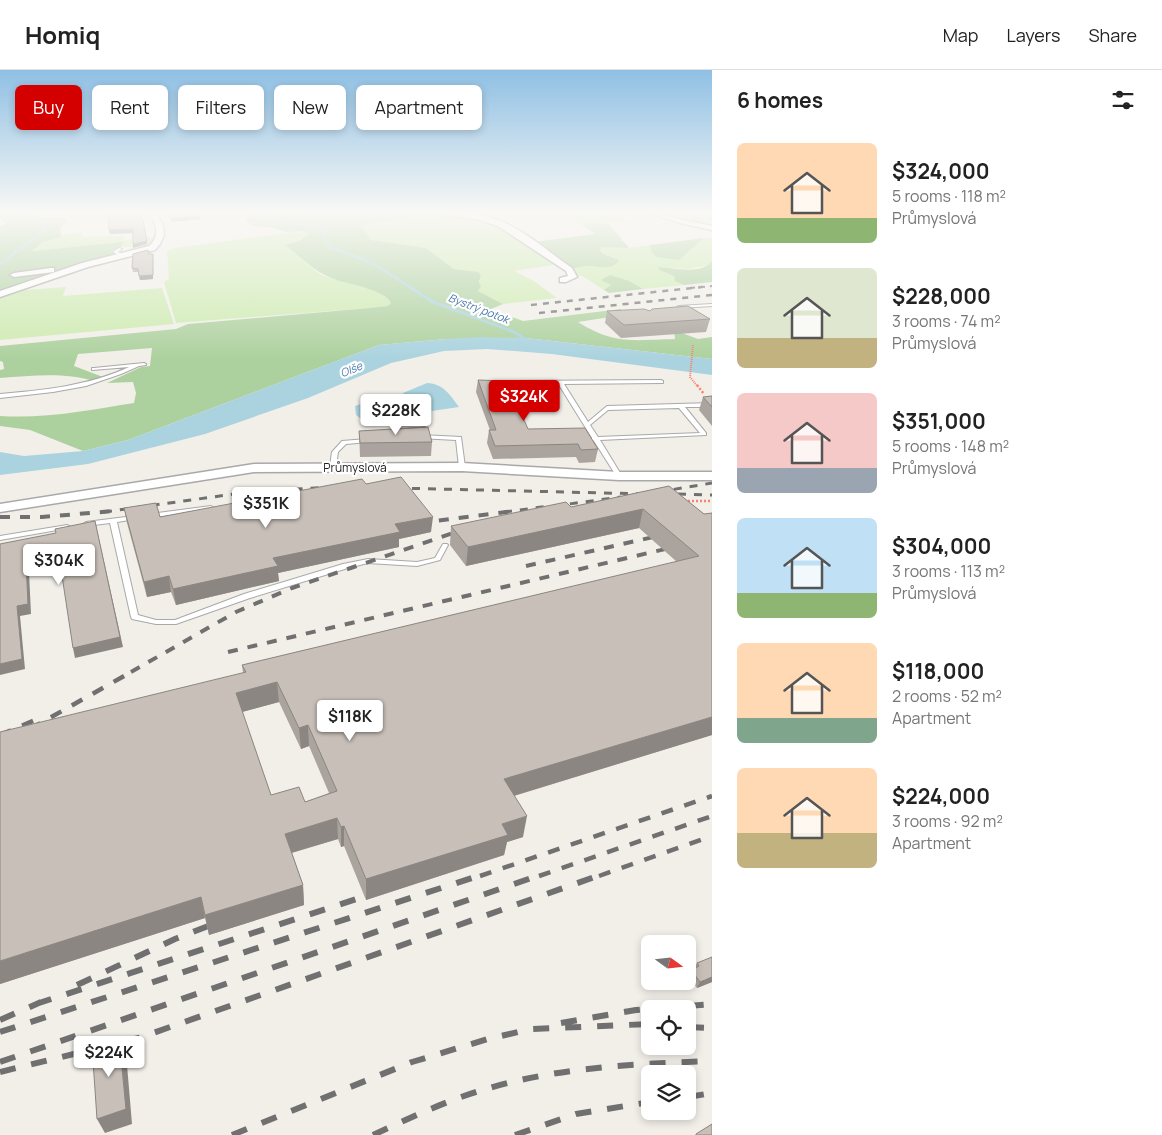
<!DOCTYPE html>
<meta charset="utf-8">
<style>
body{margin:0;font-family:Manrope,sans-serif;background:#f6f6f6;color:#222;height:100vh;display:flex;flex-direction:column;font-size:19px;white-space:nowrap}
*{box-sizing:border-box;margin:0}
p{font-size:16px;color:#767676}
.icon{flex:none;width:28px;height:28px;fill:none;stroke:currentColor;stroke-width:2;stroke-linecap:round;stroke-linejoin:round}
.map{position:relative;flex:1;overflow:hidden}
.panel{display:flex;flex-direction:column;background:#fff;width:450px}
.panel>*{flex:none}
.hud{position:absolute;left:15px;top:15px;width:475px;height:45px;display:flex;gap:10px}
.needle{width:32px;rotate:105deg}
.fabs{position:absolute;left:641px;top:865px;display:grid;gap:10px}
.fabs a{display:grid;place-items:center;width:55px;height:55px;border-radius:8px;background:#fff;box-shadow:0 2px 8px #0003;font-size:25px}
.price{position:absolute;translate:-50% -42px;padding:0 11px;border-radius:5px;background:#fff;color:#222;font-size:16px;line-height:32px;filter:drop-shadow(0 1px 2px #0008)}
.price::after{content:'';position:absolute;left:50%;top:30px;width:15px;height:11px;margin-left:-8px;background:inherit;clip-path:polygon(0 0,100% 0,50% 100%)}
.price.active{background:#d40000;color:#fff}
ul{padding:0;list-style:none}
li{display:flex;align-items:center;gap:15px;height:125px;padding:0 25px}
li span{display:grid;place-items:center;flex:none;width:140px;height:100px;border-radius:8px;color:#555}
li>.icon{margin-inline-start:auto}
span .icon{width:60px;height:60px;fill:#fffc;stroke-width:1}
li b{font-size:21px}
h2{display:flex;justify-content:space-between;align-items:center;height:60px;padding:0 25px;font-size:21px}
.tag{padding:0 18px;border-radius:8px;background:#fff;box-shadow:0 2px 8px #0003;font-size:18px;line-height:45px}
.tag.active{background:#d40000;color:#fff}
header{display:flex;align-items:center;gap:30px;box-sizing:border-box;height:70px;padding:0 25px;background:#fff;border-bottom:1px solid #e0e0e0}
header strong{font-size:24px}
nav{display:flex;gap:28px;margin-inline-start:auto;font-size:18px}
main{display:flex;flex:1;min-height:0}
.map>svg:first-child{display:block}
.grass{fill:#cdebb0}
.forest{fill:#add19e}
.water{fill:#aad3df}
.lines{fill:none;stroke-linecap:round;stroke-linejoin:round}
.stream-far1{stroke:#aad3df;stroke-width:2.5}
.stream{stroke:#aad3df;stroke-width:3}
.lane-casing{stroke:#a9a9a9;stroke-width:2}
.street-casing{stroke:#a9a9a9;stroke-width:3}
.path-far1{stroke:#fa8072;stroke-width:2;stroke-dasharray:1 1;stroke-linecap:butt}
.path{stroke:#fa8072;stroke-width:2.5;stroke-dasharray:2 2;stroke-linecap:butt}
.lane{fill:#fff;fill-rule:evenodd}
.street{fill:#fff;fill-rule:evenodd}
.rail-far5{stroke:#707070;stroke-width:2;stroke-dasharray:5 5;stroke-linecap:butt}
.rail-far4{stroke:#707070;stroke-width:2.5;stroke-dasharray:6 6;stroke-linecap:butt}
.rail-far3{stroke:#707070;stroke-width:3;stroke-dasharray:8 8;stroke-linecap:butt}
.rail-far2{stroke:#707070;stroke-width:4;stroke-dasharray:10 10;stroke-linecap:butt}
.rail-far1{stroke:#707070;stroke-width:4.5;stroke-dasharray:12 12;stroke-linecap:butt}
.rail{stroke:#707070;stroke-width:6;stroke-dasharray:16 16;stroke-linecap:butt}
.wall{fill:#aba49e;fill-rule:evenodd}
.shaded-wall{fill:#8b8681}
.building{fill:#c7bfb8;stroke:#8b8681;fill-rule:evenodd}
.labels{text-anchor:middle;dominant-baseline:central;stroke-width:4.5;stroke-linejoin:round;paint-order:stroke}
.far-water-label{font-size:11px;font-style:italic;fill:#4a7aab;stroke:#fff}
.street-label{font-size:12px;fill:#222;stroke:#fff}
</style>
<header>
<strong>Homiq</strong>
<nav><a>Map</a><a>Layers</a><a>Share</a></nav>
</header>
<main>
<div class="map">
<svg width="712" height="1065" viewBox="0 0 712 1065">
<rect width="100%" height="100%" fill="#f2efe9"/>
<path class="grass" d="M547 141H606L633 152H602L609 154 607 155 581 154Z
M432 142 493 152 559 194 514 201 534 211 557 228 503 234 478 221 481 205 454 199 426 178 371 170 365 160 358 156Z
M712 144V157L673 148Z
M303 161 308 162 310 165 285 175C298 184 308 197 322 205 338 213 382 217 391 233L388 236 369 238 176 253 164 212 169 209 167 181 175 178Z
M82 162V167L124 166 125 170 158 166 150 177H120L123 173 30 181 43 172 60 167V165Z
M704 168H712V191L709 195 689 199 659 197V200L674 206 675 211 684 215 643 219 638 216 602 210 612 215 604 220 582 206H578L572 199 587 196 601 197 613 187 604 184 600 181 602 177 629 178 650 175 651 181 681 188Z
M66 217 63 226 162 218 174 254 0 270V227L24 220Z"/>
<path class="forest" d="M3 141H26L39 147H64L68 151 60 158 61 167 43 172 32 181 124 172 120 177 112 181 114 186 0 222V156L6 153 0 148V144Z
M249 141H421L432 142 359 156 365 160 371 170 426 178 454 199 478 202 481 205 479 212 481 216 478 221 503 234 491 239 523 251 621 239 623 245 578 252C615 275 633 270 675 269L674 260 698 269 712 267V289L526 268 446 269 379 275 128 370 83 381 30 360 0 356V346C46 349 89 340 134 333L136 323 133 312 107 313 141 297 150 296 152 278 78 284 74 296 103 307 94 311C63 302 32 306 0 308V300L4 299 3 292 0 291V276L176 259 188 254 369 238 388 236 391 233C386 221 351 214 339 211 313 202 305 190 285 175L300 170 310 164 303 161 286 162 270 157 252 156 245 149Z
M581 154H609L629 178 602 177 600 181 604 184 619 190C613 201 598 196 588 196 583 196 577 198 572 199L534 172 595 164Z
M704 168 679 190 656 187 651 181 650 175Z
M712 191V212L684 215 675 211 674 206 659 200V197C674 198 702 205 712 191Z
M610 205 629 211 643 219 609 223 604 220 611 215 601 210Z"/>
<path class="water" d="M481 267 526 268 712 289V305L552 284 487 279 444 281 391 293 308 328 205 364 88 394 0 405V382L24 386 83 381 128 370 379 275 446 269Z
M427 313C444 314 450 325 459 337L425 342 403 326V323Z
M382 327 395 328 414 343 399 349 367 353 356 345 355 336Z"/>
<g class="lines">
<path class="stream-far1" d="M313 141 276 146V150L327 159 324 168 330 177 372 193 412 218
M0 194 45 160 41 153 19 146 13 141"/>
<path class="stream" d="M410 217 433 232 514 262 530 272"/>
<g class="lane-casing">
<path id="lane" d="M119 178 122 179 118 182 124 185V187H122L113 182Z
M712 234V236L679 238 677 237 679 236Z
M144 293 146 294V295L139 296 121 304 86 316 53 322 0 328V324C44 320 88 316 129 297L92 300V298H94Z
M661 310 663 311V313L564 314 588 352 607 336 712 333V337H685L706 363V365L600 370 622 406 619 408 617 407 594 371 591 369 592 368 559 315H498L495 313 498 311ZM679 338 700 363 598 367 590 355 608 340Z
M421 365 461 367 465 397 464 398H460L459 397 456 370 419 368V366Z
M367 369 370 371 369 372 346 374 338 382 336 396 333 398 331 397 330 396 332 382 342 371Z
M211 436 214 438 213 439 150 448 147 446 150 444Z
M134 446 136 447 137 448 136 449 117 452 138 545 156 550H175L244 524 343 494 368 489 417 492 435 488 443 474H447L448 475 440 490 417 496 368 493 348 498 250 528 176 554H156L132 549 131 547 110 453 86 456 83 454 86 452Z
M67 455 69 456 70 457 69 458 0 470V466Z"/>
</g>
<g class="street-casing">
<path id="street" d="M149 141H155L163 155 164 165 160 174 155 180 88 197 0 227V221L82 193 149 176C161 166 156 153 149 141Z
M423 141C447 138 481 142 503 152 528 163 550 183 572 198L577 207 566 212H560V208L568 206 566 201 498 156 477 149 426 143Z
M644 141H653L683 150 712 156V160L680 153Z
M51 198H54V202L14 207 10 205 14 203Z
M462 393 619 402H712V410H619L462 401 254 402 0 442V434L254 394Z"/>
</g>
<path class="path-far1" d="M693 275 690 307 698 317"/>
<path class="path" d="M697 315 704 324
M684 431H712"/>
<use href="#lane" class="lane"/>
<use href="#street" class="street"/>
<path class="rail-far5" d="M690 218 712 216"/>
<path class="rail-far4" d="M531 235 702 217
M539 243 712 225"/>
<path class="rail-far3" d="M396 418 648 424
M658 422 712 413
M678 424 712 425
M554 436 621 427
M104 442 249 422 333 417
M504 442 550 436"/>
<path class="rail-far2" d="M0 447H42L114 441
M419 453 514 441
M526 496 662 465
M228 582 678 476
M131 602 236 542 292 518 465 459"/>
<path class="rail-far1" d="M30 659 133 601
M0 665 35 650
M480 806 712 726
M539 806 712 746
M599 806 712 766"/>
<path class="rail" d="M77 915 175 869 221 851
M36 934 378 822
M0 950 41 932
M561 953 636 940 712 934
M688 957 712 958
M0 962 484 804
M0 992 543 804
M0 1002 139 968 603 804
M688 1027 712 1023
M232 1065 412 992 488 969 531 959 650 954
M373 1065C410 1048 447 1030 486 1019 559 997 636 994 712 991
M515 1065 576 1044 650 1032"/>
</g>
<path class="wall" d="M165 141H201L202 145H199L200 149 172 152Z
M149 184H153V209L140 210 139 202H133L132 198Z
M607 241H650L710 249 706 262 621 268 605 253Z
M478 310 528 359 598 379 595 392 579 393 576 387 493 389 487 373 489 360H490L476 322Z
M712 326V356L699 340 703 327Z
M398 349 425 357 432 372 431 386 360 387 359 361 398 359Z
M366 414 431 462 399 469V477L278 503 279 511 176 535 171 522 147 527 127 453 124 438 160 447Z
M669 416 704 444 712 443V665L514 726 523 767 507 772 504 785 366 830 344 776 341 777 338 769 292 783 303 815 304 835 209 865 205 848 0 914 243 603 242 595 677 492 639 458 466 496 450 475 451 456 571 437ZM279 632 301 679 309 676 329 723 305 732 271 725 242 642Z
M712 887V912L697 918 688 905 691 900 694 898 697 893Z"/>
<path class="shaded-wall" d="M197 142H202V145L197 146Z
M200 146V149L172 152 171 148Z
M133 159 134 163 110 164 109 160Z
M147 171V174L133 178V174Z
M153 184V209L140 210 139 206Z
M643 439 639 458 466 496 468 477Z
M433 447 431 462 399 469V477L278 503 279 511 176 535 173 519 273 488 395 454Z
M95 451 123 577 75 588 73 578Z
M59 486 62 495 29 502 31 544 20 546 25 599 0 605V594L17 536 26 492Z
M169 506 171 522 147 527 144 512Z
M277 612 279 632 238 643 236 623Z
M712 647V665L500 730 504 709Z
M308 655 309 676 301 679 299 658Z
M527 746 523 767 507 772 504 785 366 830V809L502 754Z
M337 748 338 769 287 784 285 764Z
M344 756V776L341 777V757Z
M303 815 304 835 209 865 205 845Z
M201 827 205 848 0 914V891Z
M712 907V912L697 918 700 912Z
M119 967 126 983 132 1054 105 1063 97 1049Z"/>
<path class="building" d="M108 141H141L147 171 133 174V159L109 160Z
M166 141H201L202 142H197L200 146 171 148Z
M148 180 149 184H153V205L139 206 138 199 132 198 133 184Z
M688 236 710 249 624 255 607 241 644 239 650 241 652 239Z
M478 310 507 311 528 359 585 358 598 379 581 380 578 374 495 376 489 360H496Z
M712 326V337L703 327Z
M398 349 424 351 425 357 399 359Z
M428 357 432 372 360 373 359 361Z
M401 407 433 447 395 454 400 462 273 488 278 496 173 519 169 506 144 512 124 438 156 433 160 447 362 409 366 414Z
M669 416 704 444 712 443V647L504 709 527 746 502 754 508 765 366 809 344 756 341 757 337 748 285 764 303 815 205 845 201 827 0 891V662L246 602 242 595 699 486 643 439 468 477 451 456 566 432 571 437ZM277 612 299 658 308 655 337 721 305 732 299 717 271 725 236 623Z
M95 451 120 567 73 578 59 486 26 492 28 534 17 536 22 589 0 594V474L56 463 55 459Z
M712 887V907L700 912 691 900 699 896 697 893Z
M119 967 126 1039 97 1049 92 976Z
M712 1054V1065H696V1064Z"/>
<linearGradient id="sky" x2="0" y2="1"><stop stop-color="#8fc0e4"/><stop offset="0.49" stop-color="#f9f8f5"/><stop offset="1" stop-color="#f9f8f5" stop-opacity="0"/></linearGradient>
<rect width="712" height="290" fill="url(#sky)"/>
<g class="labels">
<g class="far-water-label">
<text transform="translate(479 238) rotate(21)">Bystrý potok</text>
<text transform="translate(351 299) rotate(-23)">Olše</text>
</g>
<g class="street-label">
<text x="355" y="397">Průmyslová</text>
</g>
</g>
</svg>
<div class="fabs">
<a><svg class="needle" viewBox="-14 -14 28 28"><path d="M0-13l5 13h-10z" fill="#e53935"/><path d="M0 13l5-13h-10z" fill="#767676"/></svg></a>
<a><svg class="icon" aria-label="locate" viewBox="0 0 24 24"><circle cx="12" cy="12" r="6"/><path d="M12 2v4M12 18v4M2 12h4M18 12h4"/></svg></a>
<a><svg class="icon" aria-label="layers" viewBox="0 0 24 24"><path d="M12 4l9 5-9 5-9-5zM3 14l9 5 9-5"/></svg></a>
</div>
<b class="price active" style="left:524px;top:352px">$324K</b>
<b class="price" style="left:396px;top:366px">$228K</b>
<b class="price" style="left:266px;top:459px">$351K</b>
<b class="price" style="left:59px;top:516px">$304K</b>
<b class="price" style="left:350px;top:672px">$118K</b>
<b class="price" style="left:109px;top:1008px">$224K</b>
<div class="hud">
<a class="tag active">Buy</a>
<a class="tag">Rent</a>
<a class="tag">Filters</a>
<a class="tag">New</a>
<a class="tag">Apartment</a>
</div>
</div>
<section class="panel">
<h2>6 homes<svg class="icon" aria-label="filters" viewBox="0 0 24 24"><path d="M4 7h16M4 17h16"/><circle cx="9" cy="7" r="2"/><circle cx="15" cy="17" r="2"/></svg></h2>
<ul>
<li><span style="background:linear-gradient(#ffd9b3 75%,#8fb573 0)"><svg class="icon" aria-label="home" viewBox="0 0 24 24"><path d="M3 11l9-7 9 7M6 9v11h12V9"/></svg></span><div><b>$324,000</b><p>5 rooms · 118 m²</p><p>Průmyslová</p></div></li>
<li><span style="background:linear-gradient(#dfe7d0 70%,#c2b280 0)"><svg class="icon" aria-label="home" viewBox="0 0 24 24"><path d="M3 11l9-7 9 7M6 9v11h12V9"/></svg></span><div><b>$228,000</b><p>3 rooms · 74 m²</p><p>Průmyslová</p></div></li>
<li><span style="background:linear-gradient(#f6c9c9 75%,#9aa5b1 0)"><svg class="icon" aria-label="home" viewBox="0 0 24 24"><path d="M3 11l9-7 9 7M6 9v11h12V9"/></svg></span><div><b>$351,000</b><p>5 rooms · 148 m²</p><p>Průmyslová</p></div></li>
<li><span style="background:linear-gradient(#bfe0f5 75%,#8fb573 0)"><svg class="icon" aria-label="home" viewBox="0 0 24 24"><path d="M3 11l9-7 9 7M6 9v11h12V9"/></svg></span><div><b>$304,000</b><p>3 rooms · 113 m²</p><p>Průmyslová</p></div></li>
<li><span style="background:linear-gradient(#ffd9b3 75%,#7fa58c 0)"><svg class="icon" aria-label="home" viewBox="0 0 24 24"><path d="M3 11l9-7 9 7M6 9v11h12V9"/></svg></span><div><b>$118,000</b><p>2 rooms · 52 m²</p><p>Apartment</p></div></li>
<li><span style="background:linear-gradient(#ffd9b3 65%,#c2b280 0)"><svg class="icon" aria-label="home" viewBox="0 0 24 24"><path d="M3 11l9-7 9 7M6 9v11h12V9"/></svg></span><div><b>$224,000</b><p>3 rooms · 92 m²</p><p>Apartment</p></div></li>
</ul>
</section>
</main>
